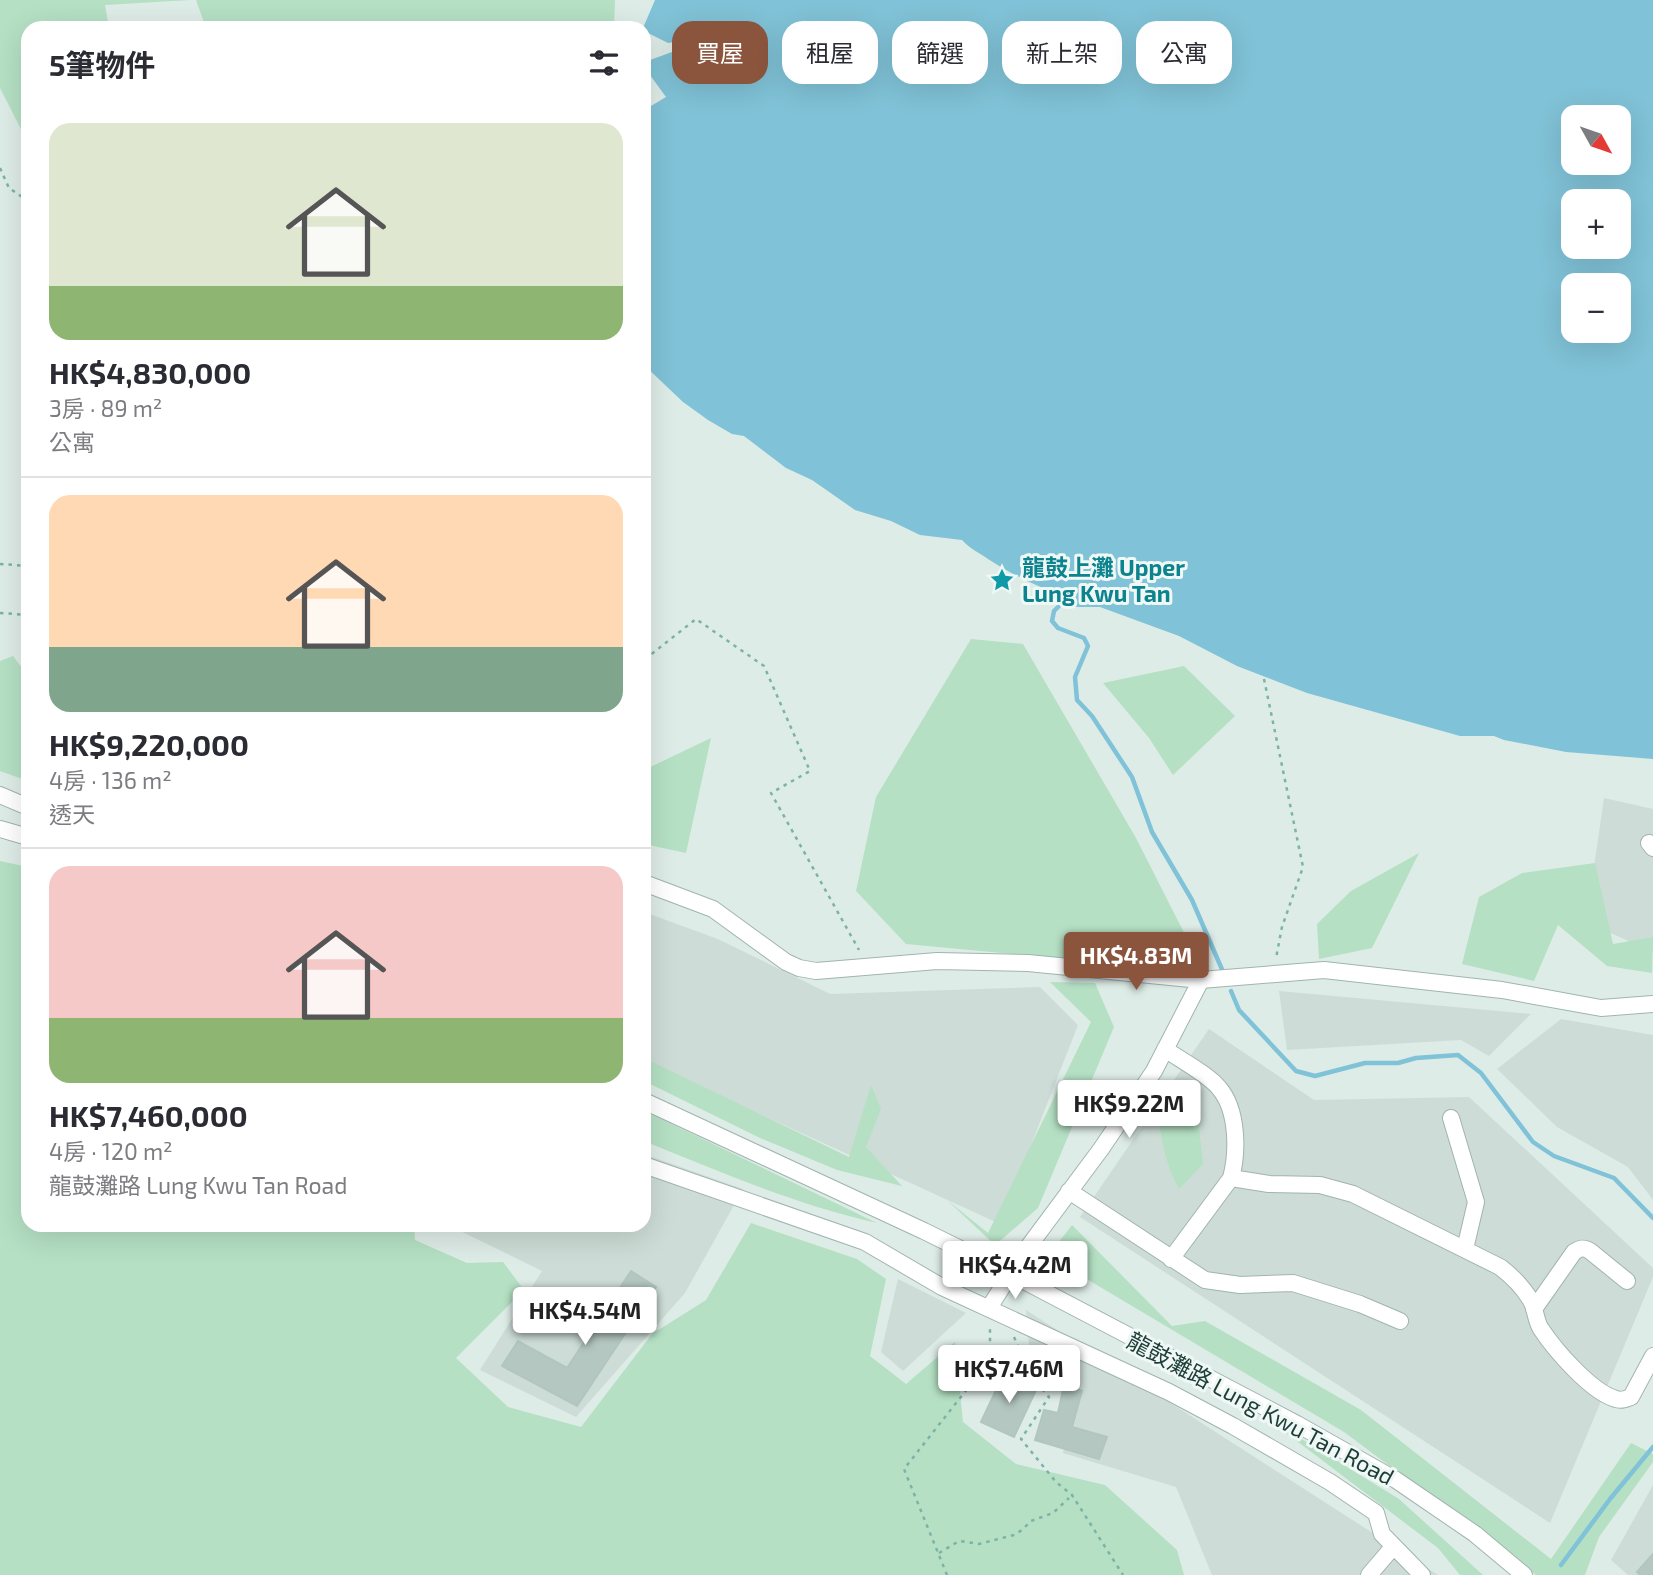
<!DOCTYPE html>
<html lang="zh-TW">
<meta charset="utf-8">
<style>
body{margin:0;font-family:"Exo 2","Noto Sans TC",sans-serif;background:#f7f7f7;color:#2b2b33;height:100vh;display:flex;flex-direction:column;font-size:26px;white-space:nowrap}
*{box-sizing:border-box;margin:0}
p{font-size:23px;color:#7c7c81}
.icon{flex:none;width:38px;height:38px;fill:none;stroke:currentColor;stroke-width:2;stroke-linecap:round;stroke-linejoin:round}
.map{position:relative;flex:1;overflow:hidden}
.details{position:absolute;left:21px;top:21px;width:630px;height:1211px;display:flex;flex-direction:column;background:#fff;border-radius:21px;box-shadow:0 7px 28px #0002}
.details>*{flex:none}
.top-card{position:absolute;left:672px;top:21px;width:665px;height:63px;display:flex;gap:14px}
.needle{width:46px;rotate:130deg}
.tools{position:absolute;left:1561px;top:105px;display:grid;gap:14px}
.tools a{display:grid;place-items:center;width:70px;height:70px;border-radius:14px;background:#fff;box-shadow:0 7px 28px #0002;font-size:35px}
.price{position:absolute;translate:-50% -60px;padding:0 16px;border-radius:7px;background:#fff;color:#222;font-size:23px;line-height:46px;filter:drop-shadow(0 2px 4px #0008)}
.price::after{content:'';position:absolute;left:50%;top:42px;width:21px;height:16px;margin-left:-10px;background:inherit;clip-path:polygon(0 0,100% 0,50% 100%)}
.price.current{background:#8a543d;color:#fff}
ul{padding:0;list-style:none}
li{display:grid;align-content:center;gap:14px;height:371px;padding:0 28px}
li+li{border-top:2px solid #e1e1e2}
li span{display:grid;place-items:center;height:217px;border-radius:21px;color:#555}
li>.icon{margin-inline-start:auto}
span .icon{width:126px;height:126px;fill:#fffc;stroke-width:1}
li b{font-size:30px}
h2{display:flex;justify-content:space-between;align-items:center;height:84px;padding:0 28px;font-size:30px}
.chip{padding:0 24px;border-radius:21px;background:#fff;box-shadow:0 7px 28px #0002;font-size:24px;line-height:63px}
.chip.current{background:#8a543d;color:#fff}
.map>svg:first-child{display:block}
.built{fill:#cddcd6}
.green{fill:#b5e0c4}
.water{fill:#80c2d7;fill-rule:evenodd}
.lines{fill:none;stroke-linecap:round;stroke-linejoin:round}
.stream{stroke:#80c2d7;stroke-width:4.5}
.building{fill:#b4c7c0;stroke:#b0c6bf;stroke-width:2}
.minor-casing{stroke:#a1b4af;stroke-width:18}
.path{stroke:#7bb3a6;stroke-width:2.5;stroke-dasharray:3.5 5;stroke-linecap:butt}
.minor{stroke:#fff;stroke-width:16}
.labels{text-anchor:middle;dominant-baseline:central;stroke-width:6;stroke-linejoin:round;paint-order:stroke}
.culture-label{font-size:23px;font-weight:bold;fill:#0d838f;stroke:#eff8f4;text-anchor:start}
.street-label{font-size:23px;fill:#1e3d38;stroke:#eff8f4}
</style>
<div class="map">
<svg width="1653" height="1575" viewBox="0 0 1653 1575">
<rect width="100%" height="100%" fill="#deece7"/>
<path class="built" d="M1604 798 1653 809V952L1586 922Z
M644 912 718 939 830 994 1040 987 1078 1025 1000 1224 644 1061Z
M1279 991 1531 1014 1489 1056 1461 1040 1287 1050Z
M1561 1019 1653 1035V1200L1628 1167 1557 1127 1497 1069Z
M1209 1029 1314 1100 1469 1097 1653 1268V1277L1550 1523 1080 1217Z
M644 1154 743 1189 685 1293 576 1417 480 1370 542 1271 448 1225H644Z
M898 1279 966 1313 903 1371 881 1352Z
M1026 1310 1438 1575H1212L1176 1487 1063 1453 1076 1383 1029 1345Z
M1653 1485V1575H1628L1611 1560Z"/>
<path class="green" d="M0 0H190L105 5 109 28H28V143L0 88Z
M196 0H615L614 28H206Z
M971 639 1023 644 1136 838 1204 972 906 944 856 891 876 797Z
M13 656 28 676V781L0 771V661Z
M1184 666 1235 716 1173 775 1149 738 1103 683Z
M711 738 686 853 644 844V770Z
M1419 853 1372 948 1319 959 1317 924 1351 891Z
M0 861 28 867V1225H414L415 1240 467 1263 503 1262 524 1290 456 1358 508 1407 581 1427 652 1334 706 1300 751 1223 857 1259 886 1279 870 1356 906 1384 955 1342 963 1422 1016 1464 1105 1485 1177 1550 1184 1575H0Z
M1595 863 1613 944 1653 937 1652 973 1607 966 1558 925 1534 981 1462 964 1479 897 1522 873Z
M1050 982 1095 983 1114 1027 1038 1208 995 1245 947 1200 988 1233 1091 1022Z
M644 1058 849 1157 871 1085 881 1109 866 1147 902 1186 837 1170 760 1138 644 1081Z
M1194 1081 1203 1164 1179 1189C1164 1161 1160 1134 1157 1102Z
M644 1111 655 1116 877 1223C797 1205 720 1172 644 1141Z
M1072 1225 1172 1326 1205 1321 1361 1410 1551 1559 1631 1443 1653 1454V1462L1599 1537 1585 1575H1536L1344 1432 1048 1256Z
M1261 1414 1399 1499 1483 1575H1460L1438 1548Z"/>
<path class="water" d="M655 0H1653V759L1566 752 1504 740 1494 736H1460L1307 693 1237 666 1179 636 1100 607H1060L1063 596C1036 586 1013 575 988 559 978 552 970 549 962 540L920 535 891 521 855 510 812 480 786 468 744 436 732 434 708 420 683 402 644 365V108L646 109 666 97 650 75V60L672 52H685L687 40 668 43 644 31 643 28ZM1573 117H1619V163H1573ZM1573 201H1619V247H1573ZM1573 285H1619V331H1573Z"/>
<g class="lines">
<path class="stream" d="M1062 603 1054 611 1052 621 1058 628 1084 638 1088 646 1075 677 1077 700 1092 716 1132 777 1152 832 1192 900 1224 974
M1231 991 1239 1010 1296 1071 1315 1076 1365 1063H1398L1416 1058 1458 1055 1481 1073 1533 1142 1554 1156 1614 1178 1653 1218
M1561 1565 1610 1499 1653 1447"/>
</g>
<path class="building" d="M631 1271 656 1287 577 1406 502 1366 518 1341 567 1368Z
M1004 1373 1037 1388 1014 1437 981 1422Z
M1064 1385 1082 1391 1072 1427 1107 1437 1099 1459 1035 1440 1044 1410 1058 1413Z
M1653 1554V1575H1640L1637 1572Z"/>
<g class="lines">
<g class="minor-casing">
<path id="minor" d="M0 795 28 807
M0 829 28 837
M1649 843 1653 848
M644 883 713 909 786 962 799 968 816 971 937 961 1028 963 1201 980 1324 970 1502 990 1601 1008 1653 1004
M1165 1049C1179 1059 1209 1075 1219 1088 1238 1110 1238 1152 1231 1178L1171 1259
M644 1101 924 1231 1011 1274 1297 1424 1396 1480 1475 1534 1524 1575
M1451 1118 1476 1202 1465 1249
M644 1165 865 1242 942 1287 1169 1392 1233 1426 1330 1482 1376 1513 1382 1534 1422 1575
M1231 1178 1269 1184 1320 1185 1353 1194 1500 1267C1512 1276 1522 1286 1530 1299 1536 1308 1535 1320 1541 1329 1555 1350 1591 1392 1616 1399 1621 1401 1626 1399 1631 1397L1653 1356
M1069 1191 1205 1280 1240 1285 1293 1283 1360 1304 1400 1321
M989 1308 1023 1254 1101 1149 1154 1071 1201 980
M1534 1309 1574 1252C1580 1248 1584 1247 1590 1251L1627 1281
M1369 1575 1393 1547"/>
</g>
<path class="path" d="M0 168 9 188 28 201
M0 564 28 566
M0 613 28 615
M644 655 649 656 696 619 764 666 810 771 771 793 859 950
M1264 679 1303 867 1282 927 1276 958
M644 685 649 656
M1014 1337 1033 1378 1049 1397 1021 1439 1056 1482 1072 1495 1123 1575
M939 1553 959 1541 979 1544 1014 1535 1022 1530 1031 1521 1053 1513 1069 1498
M947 1575 904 1469 990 1360V1326"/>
<use href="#minor" class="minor"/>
</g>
<defs>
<g id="sight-bare" transform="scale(1.89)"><path d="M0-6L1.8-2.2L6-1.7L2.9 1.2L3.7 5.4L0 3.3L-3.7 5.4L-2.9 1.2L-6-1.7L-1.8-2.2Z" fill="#0f9aa8" stroke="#eff8f4" stroke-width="2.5" paint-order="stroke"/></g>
</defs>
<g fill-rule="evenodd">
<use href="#sight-bare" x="1002" y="580"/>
</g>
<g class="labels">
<g class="culture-label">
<text x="1022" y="567">龍鼓上灘 Upper<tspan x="1022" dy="26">Lung Kwu Tan</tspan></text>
</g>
<g class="street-label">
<text transform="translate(1261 1408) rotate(28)">龍鼓灘路 Lung Kwu Tan Road</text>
</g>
</g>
</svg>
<div class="tools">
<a><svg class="needle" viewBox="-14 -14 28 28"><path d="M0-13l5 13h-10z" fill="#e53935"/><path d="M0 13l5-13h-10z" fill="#7c7c81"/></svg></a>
<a>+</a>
<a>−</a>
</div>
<b class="price current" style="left:1136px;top:992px">HK$4.83M</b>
<b class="price" style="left:1129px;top:1140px">HK$9.22M</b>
<b class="price" style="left:1015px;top:1301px">HK$4.42M</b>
<b class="price" style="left:585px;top:1347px">HK$4.54M</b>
<b class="price" style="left:1009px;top:1405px">HK$7.46M</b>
<div class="top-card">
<a class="chip current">買屋</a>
<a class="chip">租屋</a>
<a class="chip">篩選</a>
<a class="chip">新上架</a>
<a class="chip">公寓</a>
</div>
<section class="details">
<h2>5筆物件<svg class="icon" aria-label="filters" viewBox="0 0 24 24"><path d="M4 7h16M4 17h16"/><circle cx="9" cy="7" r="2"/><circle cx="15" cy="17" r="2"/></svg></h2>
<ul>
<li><span style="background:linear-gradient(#dfe7d0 75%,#8fb573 0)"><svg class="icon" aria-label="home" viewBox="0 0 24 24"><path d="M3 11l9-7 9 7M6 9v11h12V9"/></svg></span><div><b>HK$4,830,000</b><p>3房 · 89 m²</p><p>公寓</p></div></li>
<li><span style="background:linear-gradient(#ffd9b3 70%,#7fa58c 0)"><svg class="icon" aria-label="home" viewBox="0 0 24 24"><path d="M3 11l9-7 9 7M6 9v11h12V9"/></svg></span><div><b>HK$9,220,000</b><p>4房 · 136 m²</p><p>透天</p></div></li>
<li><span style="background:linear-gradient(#f6c9c9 70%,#8fb573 0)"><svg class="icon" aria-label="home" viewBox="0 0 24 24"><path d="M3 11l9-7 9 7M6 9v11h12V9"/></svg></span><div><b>HK$7,460,000</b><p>4房 · 120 m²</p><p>龍鼓灘路 Lung Kwu Tan Road</p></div></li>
</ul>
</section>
</div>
